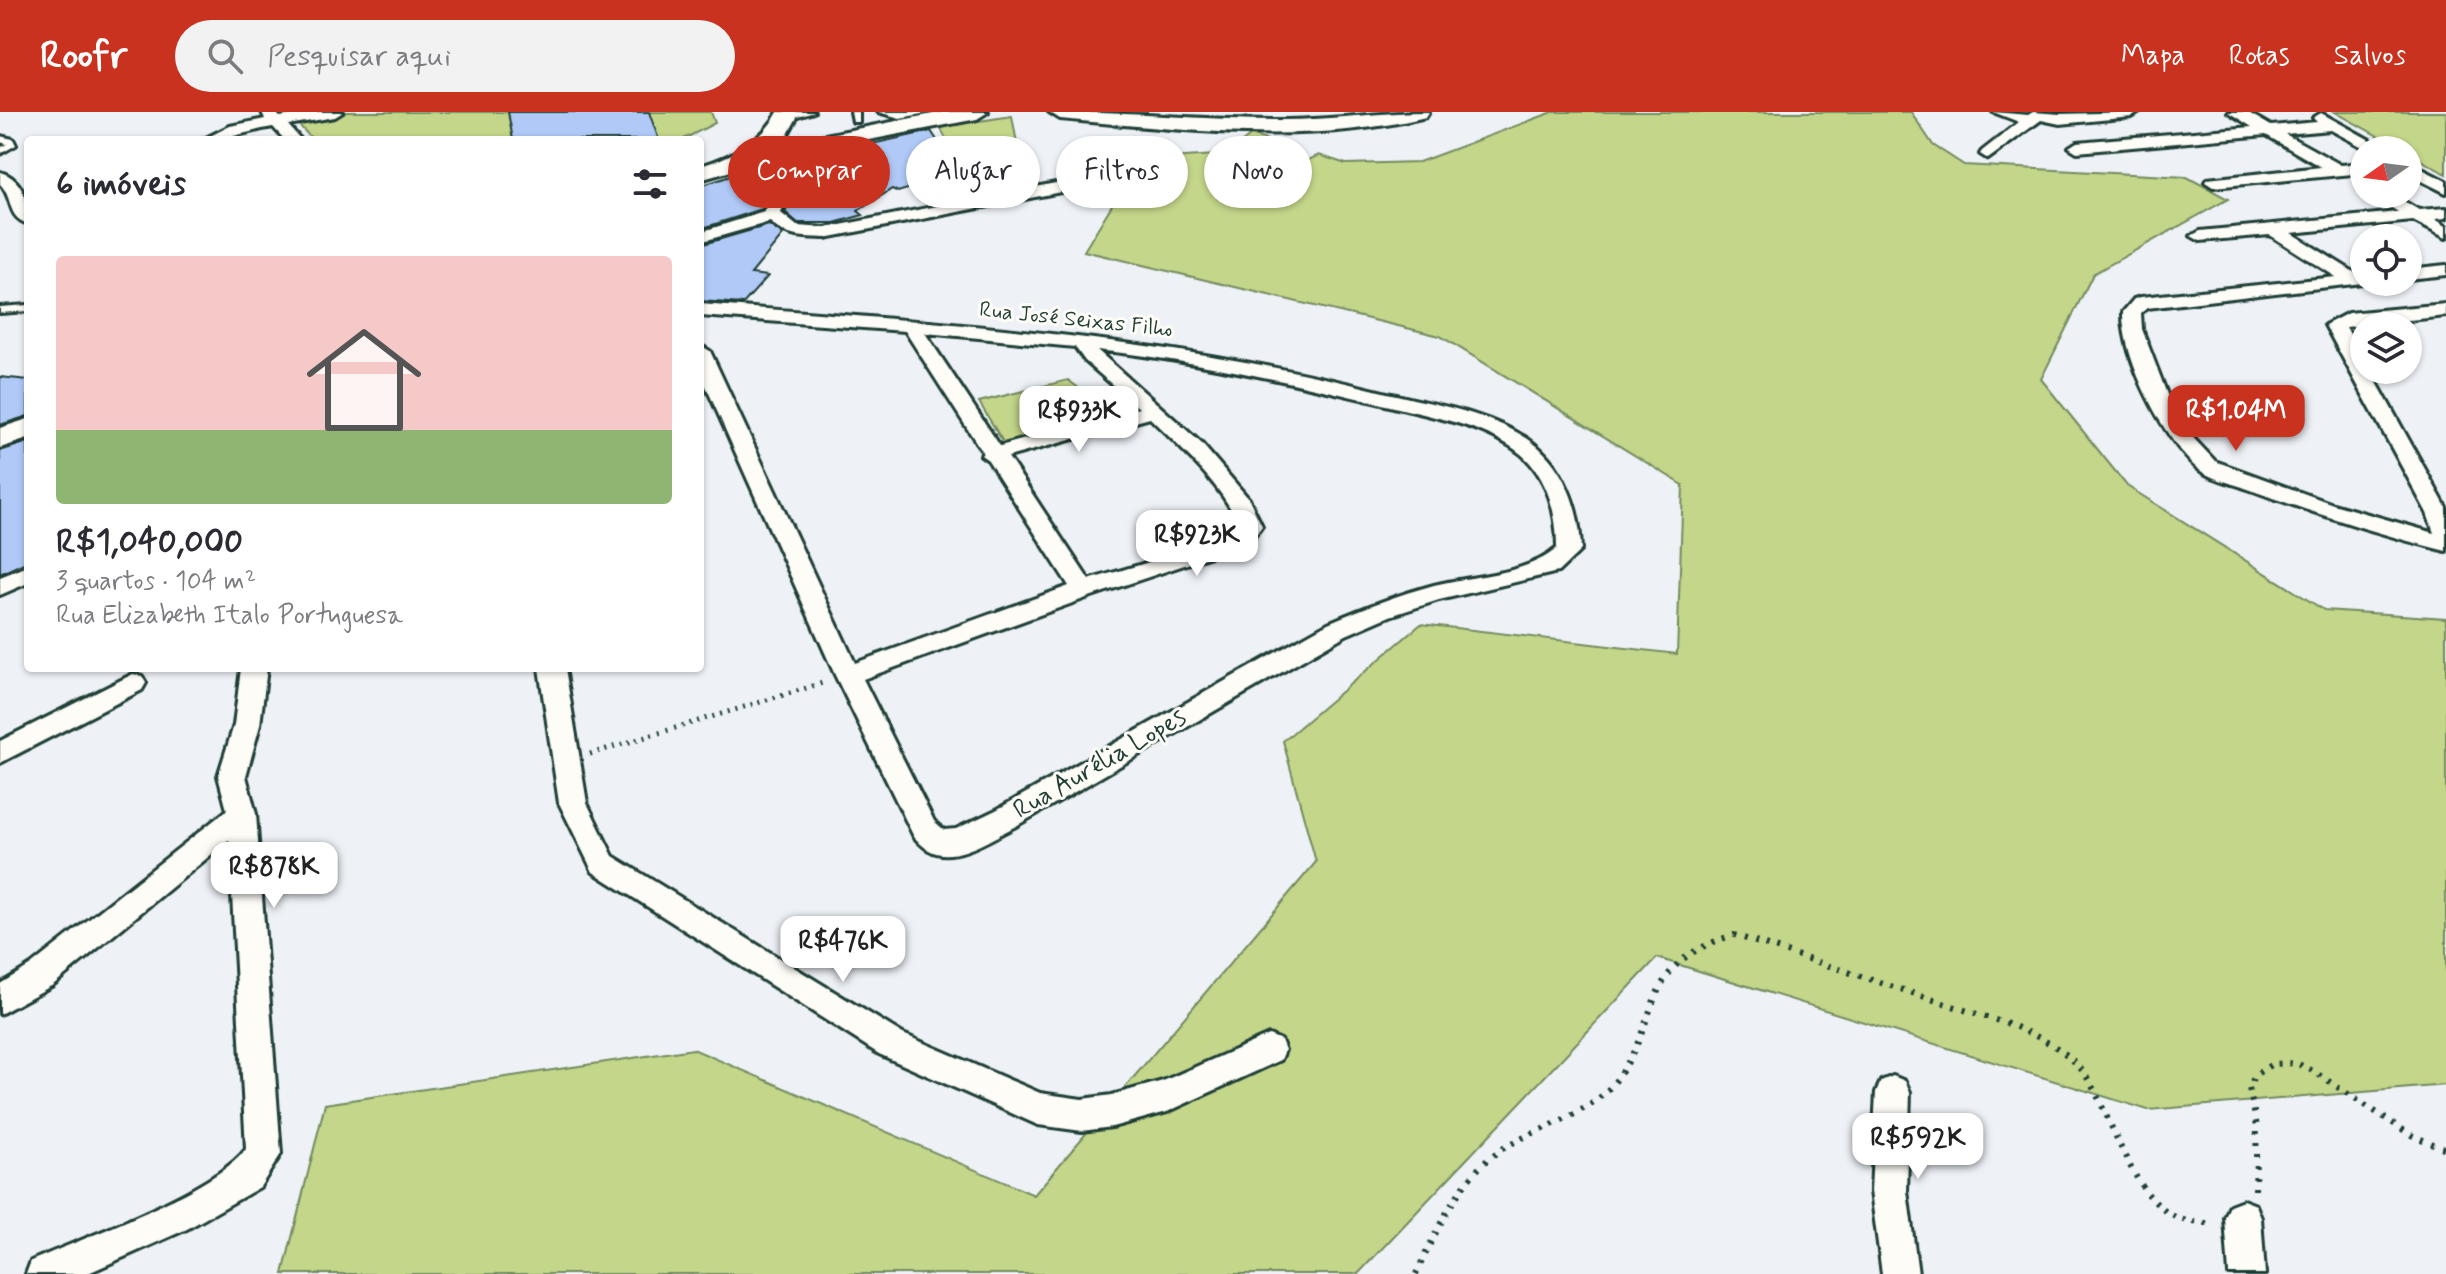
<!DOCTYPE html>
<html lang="pt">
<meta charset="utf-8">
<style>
body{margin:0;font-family:Mynerve,sans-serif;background:#f2f2f3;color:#2b2b33;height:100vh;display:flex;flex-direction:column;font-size:30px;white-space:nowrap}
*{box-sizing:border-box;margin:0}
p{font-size:26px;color:#7c7c81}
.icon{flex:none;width:44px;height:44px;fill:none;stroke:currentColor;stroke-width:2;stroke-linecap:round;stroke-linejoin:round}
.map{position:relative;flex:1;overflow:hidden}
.sheet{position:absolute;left:24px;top:24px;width:680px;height:536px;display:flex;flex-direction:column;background:#fff;border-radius:8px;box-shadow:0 2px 6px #0004}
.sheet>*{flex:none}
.guide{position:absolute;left:728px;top:24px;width:760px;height:72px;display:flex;gap:16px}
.needle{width:52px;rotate:256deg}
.tools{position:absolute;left:2350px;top:24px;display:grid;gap:16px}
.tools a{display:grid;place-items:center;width:72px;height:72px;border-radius:50%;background:#fff;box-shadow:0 2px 6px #0004;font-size:40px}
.price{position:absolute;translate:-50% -68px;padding:0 18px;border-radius:16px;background:#fff;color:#222;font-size:26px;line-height:52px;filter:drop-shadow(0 2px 4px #0008)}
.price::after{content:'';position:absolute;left:50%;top:48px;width:24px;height:18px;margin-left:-12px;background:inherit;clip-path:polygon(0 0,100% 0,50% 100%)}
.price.selected{background:#c8321e;color:#fff}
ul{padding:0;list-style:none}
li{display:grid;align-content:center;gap:16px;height:424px;padding:0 32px}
li span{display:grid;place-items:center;height:248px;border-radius:8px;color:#555}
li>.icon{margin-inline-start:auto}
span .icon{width:144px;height:144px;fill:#fffc;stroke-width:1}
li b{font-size:34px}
h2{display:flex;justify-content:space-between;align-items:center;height:96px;padding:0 32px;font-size:34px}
.tag{padding:0 28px;border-radius:36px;background:#fff;box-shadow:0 2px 6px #0004;font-size:28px;line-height:72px}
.tag.selected{background:#c8321e;color:#fff}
header{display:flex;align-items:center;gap:48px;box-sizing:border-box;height:112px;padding:0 40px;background:#c8321e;color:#fff}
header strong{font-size:38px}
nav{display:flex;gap:44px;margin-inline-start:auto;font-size:28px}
.search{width:560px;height:72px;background:#f2f2f3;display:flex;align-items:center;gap:20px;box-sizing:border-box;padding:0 28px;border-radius:44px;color:#7c7c81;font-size:30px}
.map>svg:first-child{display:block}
.green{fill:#c4d68a;stroke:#728a5f;stroke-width:2}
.building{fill:#b0c9f7;stroke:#1f3d34;stroke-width:2}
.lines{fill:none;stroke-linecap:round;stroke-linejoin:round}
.service-casing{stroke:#1f3d34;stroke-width:6}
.minor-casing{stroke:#1f3d34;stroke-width:6}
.secondary-casing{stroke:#1f3d34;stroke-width:6}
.path-far1{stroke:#1f3d34;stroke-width:5;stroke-dasharray:2 6;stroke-linecap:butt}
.path{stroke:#1f3d34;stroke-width:6;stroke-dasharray:3 8;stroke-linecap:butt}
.service{fill:#fdfcf7;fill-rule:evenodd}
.minor{fill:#fdfcf7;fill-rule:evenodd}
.secondary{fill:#fdfcf7;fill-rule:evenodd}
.labels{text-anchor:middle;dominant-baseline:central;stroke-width:6;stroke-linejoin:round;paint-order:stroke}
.far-street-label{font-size:22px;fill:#1f3d34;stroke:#fdfcf7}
.street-label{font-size:26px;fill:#1f3d34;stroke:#fdfcf7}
</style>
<header>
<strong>Roofr</strong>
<div class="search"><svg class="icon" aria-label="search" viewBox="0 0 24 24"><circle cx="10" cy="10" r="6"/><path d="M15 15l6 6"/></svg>Pesquisar aqui</div>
<nav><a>Mapa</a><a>Rotas</a><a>Salvos</a></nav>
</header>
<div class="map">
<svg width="2446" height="1162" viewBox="0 0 2446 1162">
<rect width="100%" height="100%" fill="#eef2f7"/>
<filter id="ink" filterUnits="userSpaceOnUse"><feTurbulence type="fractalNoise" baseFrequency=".0125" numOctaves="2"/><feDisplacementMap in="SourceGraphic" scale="16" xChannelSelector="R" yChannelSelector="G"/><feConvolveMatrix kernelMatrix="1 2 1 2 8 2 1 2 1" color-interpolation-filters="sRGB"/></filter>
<g filter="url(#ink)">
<path class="green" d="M341 0H711L715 11 682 28H313L294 8Z
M1553 0H1911L1933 33 1964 53 2187 65 2228 87 2093 162 2041 267 2127 374 2324 498 2446 506V973L2148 998 1657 846 1358 1162H283L325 992 693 937 1034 1083 1316 750 1283 629 1421 512 1677 542 1683 373 1440 224 1084 139 1139 48 1216 43 1285 59 1319 43 1346 52 1419 50Z
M2335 0H2446V62Z
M1012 4 1019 42 954 43 940 15Z
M1251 23 1298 38 1279 52 1235 36Z
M1068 268 1114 302 1006 335 979 290Z"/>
<path class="building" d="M508 0H649L659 28H513Z
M931 19 959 61 898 80 892 77 858 99 863 103 834 111H798L785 100 794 88 845 55 844 38Z
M823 45 824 51 820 55 775 79 762 97 700 117V74L777 49H810Z
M769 113 783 123 751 162 768 164 743 192 700 189V133Z
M0 265 28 268V304L0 313Z
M28 330V449L0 462V339Z"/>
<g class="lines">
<g class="service-casing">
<path id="service" d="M801 0H814L788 8 784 6Z
M851 0H859V10H853Z
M878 0H932L900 6Z
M0 24 13 27 16 33 0 42V36L7 32 0 30Z
M28 193V199L0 201V195Z"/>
</g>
<g class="minor-casing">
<path id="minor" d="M262 0H275L280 5 309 0H343L335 5 288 13 301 28H285L273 15C249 19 227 28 202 28L230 14 265 7Z
M1993 0 2028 3 2033 0 2060 2 2140 0 2132 5 2060 12 2041 8 1988 47 1980 42 1982 39 2019 10Z
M2228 0H2247L2271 14 2317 10 2313 6 2321 1 2388 38H2368L2331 18 2285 22 2341 53 2364 51V61L2213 75 2205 70 2207 67 2321 55 2266 23 2077 40 2069 35 2077 30 2252 15Z
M831 23 839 28 843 53C826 74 790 76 781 101L797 114 825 116 1066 69 1074 74 1066 79 825 126C804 125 785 126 770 110L700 130V120L764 100 776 82 822 57 827 52 823 28Z
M2408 50 2446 69V81L2408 62Z
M0 60C24 67 28 90 28 112 6 105 14 86 0 72Z
M2371 82H2391L2419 98 2446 96V106L2435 107 2446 114V126L2413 109 2291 121 2357 162H2364V170H2371L2147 196 2141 201 2142 217 2173 298 2184 316 2215 349 2333 392 2434 421 2427 401 2325 213 2348 201 2446 192V204L2346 215 2364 248V258H2370L2446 395V439C2379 422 2313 401 2248 377 2233 371 2209 367 2197 356 2163 326 2122 246 2123 200L2134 187 2141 185 2336 165 2270 123 2200 129 2191 124 2200 119 2398 100Z
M2446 153V163L2408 167V157Z
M700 192C929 210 1155 222 1379 279 1427 291 1486 299 1528 327 1564 352 1580 396 1581 438L1558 460 1439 488 1390 504 1346 523 1016 714C994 725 954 753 929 738 923 735 918 729 914 725L835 563 700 261V233L710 239 855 551 1069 474 988 348 981 343 983 341 905 219 700 204ZM925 221 1075 235 1085 249 1139 296 1000 334ZM1097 238C1196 249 1293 270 1390 294 1432 305 1486 313 1521 342 1548 365 1557 402 1557 436 1527 463 1473 463 1434 473 1397 483 1363 496 1328 511L996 698 956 717 944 718 934 709 863 567 1092 484 1223 440 1251 429 1262 414 1249 387 1201 331ZM1150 306C1182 338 1221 371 1239 413 1225 431 1116 459 1089 468L1008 345Z
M28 454V471L0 483V465Z
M241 556H267L260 613 246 664 256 702 281 1042 260 1075 187 1117 86 1162H26L31 1149C84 1126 214 1079 246 1037L229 728 53 873 0 902V872L31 853 227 698 218 664 234 613Z
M539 556H565L587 691 613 744 903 922 1040 981 1082 987 1112 983 1163 969 1269 923 1281 928 1285 938 1281 948 1167 1000 1112 1015 1082 1019 1038 1013 879 942 593 760 559 691Z
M133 562 142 564 146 571 142 578 0 651V629Z
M1893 964 1905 969 1910 980 1907 1079 1918 1162H1882L1871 1079 1876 980 1881 969Z
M2243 1088 2256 1093 2261 1106 2265 1162H2229L2225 1106 2230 1093Z"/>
</g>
<g class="secondary-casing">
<path id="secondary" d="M778 0H800L788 22 774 33 943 0H988L977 7 776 46 700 68V54C731 45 762 30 778 0Z
M1049 0C1127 0 1204 8 1282 8 1331 8 1380 0 1429 0L1426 5C1306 34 1181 18 1060 7Z
M28 307V327L0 336V316Z"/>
</g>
<path class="path-far1" d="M590 642 826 570"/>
<path class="path" d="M2255 1078 2257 1014 2249 976 2255 963 2272 952 2296 951 2313 959 2411 1023 2446 1037
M1416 1162C1437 1118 1460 1064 1502 1037 1538 1015 1585 1006 1613 972 1665 907 1635 852 1734 823L2014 914C2038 925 2064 936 2081 957 2113 998 2131 1098 2188 1109 2196 1111 2205 1111 2213 1111"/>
<use href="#service" class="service"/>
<use href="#minor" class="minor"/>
<use href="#secondary" class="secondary"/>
</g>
</g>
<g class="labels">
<g class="far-street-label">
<text transform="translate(1076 208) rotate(6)">Rua José Seixas Filho</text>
</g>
<g class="street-label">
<text transform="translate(1100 652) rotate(-30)">Rua Aurélia Lopes</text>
</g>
</g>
</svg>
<div class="tools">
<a><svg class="needle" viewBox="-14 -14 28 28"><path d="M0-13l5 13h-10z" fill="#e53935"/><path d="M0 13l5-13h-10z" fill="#7c7c81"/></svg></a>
<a><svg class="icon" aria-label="locate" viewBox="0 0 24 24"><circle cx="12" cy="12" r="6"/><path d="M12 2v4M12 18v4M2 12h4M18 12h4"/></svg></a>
<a><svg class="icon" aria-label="layers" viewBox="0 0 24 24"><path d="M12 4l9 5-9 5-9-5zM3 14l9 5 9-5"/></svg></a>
</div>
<b class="price selected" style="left:2236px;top:341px">R$1.04M</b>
<b class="price" style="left:1079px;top:342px">R$933K</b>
<b class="price" style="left:1197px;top:466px">R$923K</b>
<b class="price" style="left:274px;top:798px">R$878K</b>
<b class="price" style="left:843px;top:872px">R$476K</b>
<b class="price" style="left:1918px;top:1069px">R$592K</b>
<div class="guide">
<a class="tag selected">Comprar</a>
<a class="tag">Alugar</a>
<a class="tag">Filtros</a>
<a class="tag">Novo</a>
</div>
<section class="sheet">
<h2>6 imóveis<svg class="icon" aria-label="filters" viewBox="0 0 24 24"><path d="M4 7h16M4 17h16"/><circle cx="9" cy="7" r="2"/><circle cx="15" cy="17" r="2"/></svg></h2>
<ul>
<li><span style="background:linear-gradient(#f6c9c9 70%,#8fb573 0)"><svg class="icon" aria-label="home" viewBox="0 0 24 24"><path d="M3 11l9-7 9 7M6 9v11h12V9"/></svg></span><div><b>R$1,040,000</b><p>3 quartos · 104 m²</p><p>Rua Elizabeth Italo Portuguesa</p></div></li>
</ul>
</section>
</div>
